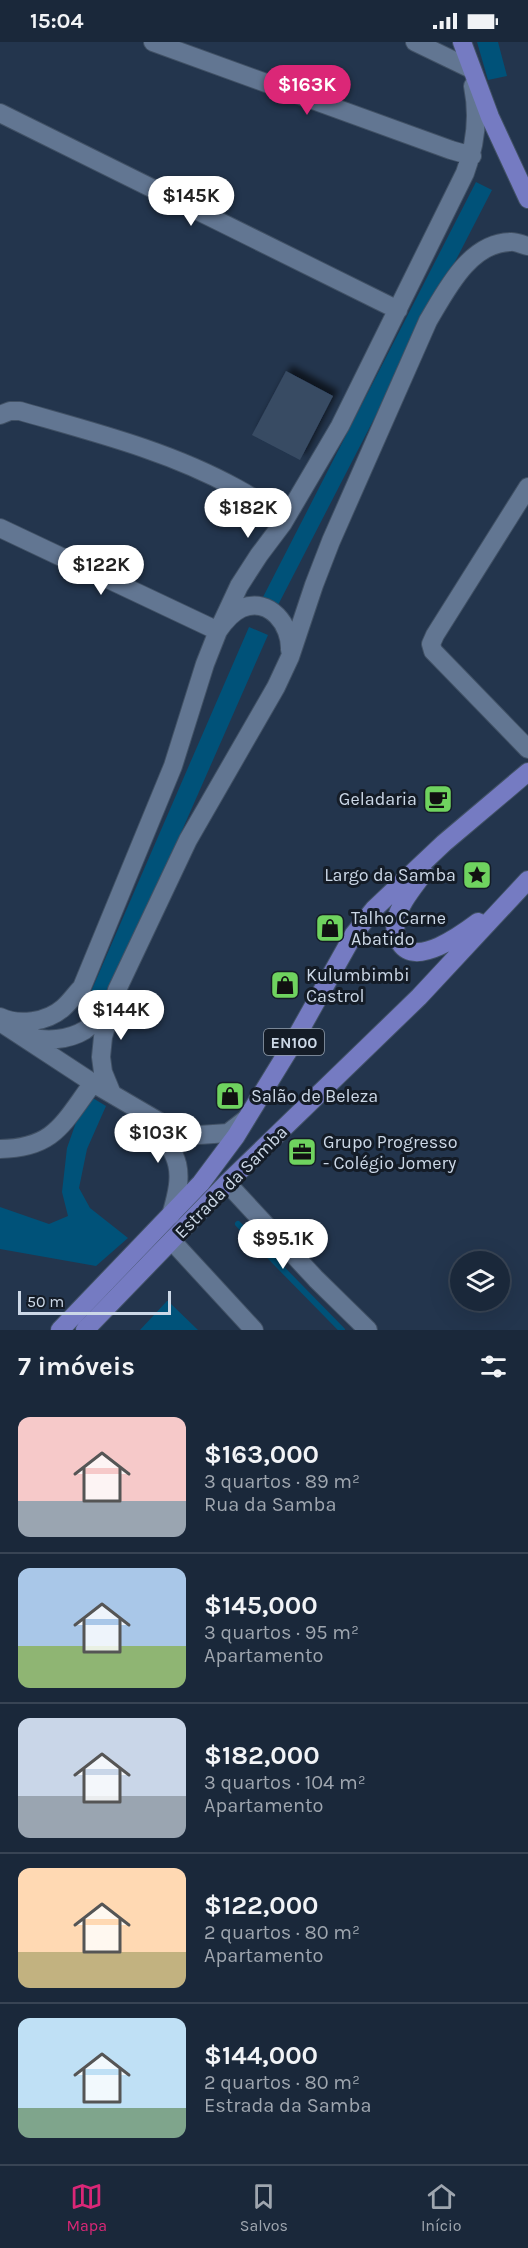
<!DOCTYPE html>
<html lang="pt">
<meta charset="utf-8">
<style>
body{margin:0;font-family:Karla,sans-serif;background:#273445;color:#f1f3f6;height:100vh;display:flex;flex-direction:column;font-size:22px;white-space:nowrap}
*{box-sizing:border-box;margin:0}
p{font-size:20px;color:#9fa6af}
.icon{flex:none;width:33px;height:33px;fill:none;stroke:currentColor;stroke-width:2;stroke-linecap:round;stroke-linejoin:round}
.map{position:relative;height:1288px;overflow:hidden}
.side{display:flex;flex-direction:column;background:#1a283a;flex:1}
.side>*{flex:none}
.controls{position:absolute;left:450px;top:1209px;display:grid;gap:12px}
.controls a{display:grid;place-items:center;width:60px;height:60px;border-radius:50%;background:#1a283a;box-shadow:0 6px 24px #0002,0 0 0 2px #384454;font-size:30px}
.scale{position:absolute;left:18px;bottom:15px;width:153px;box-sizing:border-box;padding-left:6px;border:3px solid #ccd8e7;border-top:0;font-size:16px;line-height:21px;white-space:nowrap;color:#ccd8e7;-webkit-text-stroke:4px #141c27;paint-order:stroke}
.price{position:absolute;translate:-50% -51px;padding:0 14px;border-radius:21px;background:#fff;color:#222;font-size:20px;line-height:39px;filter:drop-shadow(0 2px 3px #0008)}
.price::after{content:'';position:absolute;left:50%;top:36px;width:18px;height:14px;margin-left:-9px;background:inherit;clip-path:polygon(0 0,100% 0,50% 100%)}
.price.on{background:#db2777;color:#fff}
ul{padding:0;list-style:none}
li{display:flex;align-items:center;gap:18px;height:150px;padding:0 18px}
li+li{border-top:2px solid #384454}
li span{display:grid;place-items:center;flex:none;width:168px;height:120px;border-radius:12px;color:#555}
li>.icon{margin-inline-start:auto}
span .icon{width:72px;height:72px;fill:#fffc;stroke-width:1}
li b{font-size:26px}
h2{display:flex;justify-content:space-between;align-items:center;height:72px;padding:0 18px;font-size:26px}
.status{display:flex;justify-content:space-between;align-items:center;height:42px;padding:0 30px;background:#1a283a;direction:ltr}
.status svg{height:16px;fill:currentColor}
.tab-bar{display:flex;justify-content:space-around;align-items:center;height:84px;border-top:2px solid #384454;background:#1a283a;font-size:16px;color:#9fa6af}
.tab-bar a{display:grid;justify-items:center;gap:3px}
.tab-bar .on{color:#db2777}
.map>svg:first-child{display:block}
.water{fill:#005279}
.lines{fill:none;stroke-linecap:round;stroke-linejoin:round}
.stream{stroke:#005279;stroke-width:6}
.building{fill:#384b64;filter:url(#shadow)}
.minor-casing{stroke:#415165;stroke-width:20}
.major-casing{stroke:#415165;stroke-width:20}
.minor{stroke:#627692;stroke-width:18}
.major{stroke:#757bc2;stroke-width:18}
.labels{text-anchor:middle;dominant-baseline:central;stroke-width:6;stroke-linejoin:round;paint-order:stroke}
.shield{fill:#141c27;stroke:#95a0ad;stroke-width:1.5}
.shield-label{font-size:16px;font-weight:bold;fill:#ccd8e7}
.poi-label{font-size:18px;fill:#ccd8e7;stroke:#141c27;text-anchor:start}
.street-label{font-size:18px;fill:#ccd8e7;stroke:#141c27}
</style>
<div class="status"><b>15:04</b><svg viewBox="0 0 49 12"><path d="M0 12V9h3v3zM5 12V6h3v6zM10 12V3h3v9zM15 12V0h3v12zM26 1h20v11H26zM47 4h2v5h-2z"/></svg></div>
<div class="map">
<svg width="528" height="1288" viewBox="0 0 528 1288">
<defs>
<filter id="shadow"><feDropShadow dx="5.5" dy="-5.5" stdDeviation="3" flood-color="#0009"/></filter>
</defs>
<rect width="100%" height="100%" fill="#23354d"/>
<path class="water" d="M477 0H498L507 34 488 38Z
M476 140 492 148 277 565 262 557Z
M249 585 268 593 103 968 86 961Z
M86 1052 106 1064 87 1107 79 1146 90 1166 128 1196 96 1224 0 1207V1165L49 1182 68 1174 62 1150 67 1106Z
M167 1259H168L198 1288H140Z"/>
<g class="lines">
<path class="stream" d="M238 1182 342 1288"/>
</g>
<path class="building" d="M286 329 333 354 300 418 252 393Z"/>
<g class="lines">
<g class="minor-casing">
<path id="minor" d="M153 0 451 108 472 114
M415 0 469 26
M0 71 398 268
M0 373 10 369H20C93 390 169 409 236 446 254 456 270 465 283 481
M528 445 435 593 431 602 433 609 528 707
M0 486 218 589C224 580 231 571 242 566 270 555 291 583 290 608
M0 975C19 984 47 980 63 966 70 960 76 951 82 945L173 724 205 622 218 589 239 544 259 513 283 481 340 384 465 131C476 102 479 74 473 44
M0 980 93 1041 170 1086 199 1093 228 1091 246 1077
M28 994C45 1000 69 998 85 988 95 981 103 968 110 958
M112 1052 103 1030 101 1015 103 995 117 948 188 798 276 645 290 615 314 543 331 499 428 279C446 249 469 201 510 200 516 199 522 203 528 204
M152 1079C180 1117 185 1126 171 1173
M0 1107C55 1106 63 1081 93 1041
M227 1141 316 1237 368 1288
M172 1199 254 1288"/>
</g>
<g class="major-casing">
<path id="major" d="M462 0 490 75 528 157
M424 831C414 845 399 862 396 879 394 887 396 894 400 901 416 926 462 892 478 880
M60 1288 201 1141 236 1094 290 1006 354 892 374 867 444 801 528 730
M85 1288 227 1141 419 955 528 838"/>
</g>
<use href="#minor" class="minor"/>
<use href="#major" class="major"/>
</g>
<defs>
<g id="cafe-square" transform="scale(1.5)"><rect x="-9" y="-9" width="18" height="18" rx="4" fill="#6fd35f" stroke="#141c27"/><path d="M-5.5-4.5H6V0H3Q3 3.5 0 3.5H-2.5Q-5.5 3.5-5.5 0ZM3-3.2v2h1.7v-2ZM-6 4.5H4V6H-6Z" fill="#111"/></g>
<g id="sight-square" transform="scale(1.5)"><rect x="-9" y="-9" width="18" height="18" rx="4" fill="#6fd35f" stroke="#141c27"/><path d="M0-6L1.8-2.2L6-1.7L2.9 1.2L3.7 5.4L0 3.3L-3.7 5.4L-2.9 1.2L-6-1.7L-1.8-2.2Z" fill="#111"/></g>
<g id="shop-square" transform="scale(1.5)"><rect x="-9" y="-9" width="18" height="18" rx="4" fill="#6fd35f" stroke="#141c27"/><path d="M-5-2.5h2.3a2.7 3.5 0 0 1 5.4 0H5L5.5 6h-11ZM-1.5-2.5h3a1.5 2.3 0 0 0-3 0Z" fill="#111"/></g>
<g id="office-square" transform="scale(1.5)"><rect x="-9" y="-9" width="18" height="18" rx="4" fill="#6fd35f" stroke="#141c27"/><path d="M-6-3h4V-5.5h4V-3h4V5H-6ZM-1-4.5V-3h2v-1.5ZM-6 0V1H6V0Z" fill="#111"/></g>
</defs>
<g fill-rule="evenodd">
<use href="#cafe-square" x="438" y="757"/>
<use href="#sight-square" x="477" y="833"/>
<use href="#shop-square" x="330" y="886"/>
<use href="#shop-square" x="285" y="943"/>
<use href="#shop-square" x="230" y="1054"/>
<use href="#office-square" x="302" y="1110"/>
</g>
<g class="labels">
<rect class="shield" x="264" y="987" width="60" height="26" rx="4.5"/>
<g class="shield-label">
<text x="294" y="1000">EN100</text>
</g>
<g class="poi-label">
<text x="417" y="757" text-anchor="end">Geladaria</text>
<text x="456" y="833" text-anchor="end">Largo da Samba</text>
<text x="351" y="876">Talho Carne<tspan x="351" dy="21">Abatido</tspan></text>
<text x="306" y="933">Kulumbimbi<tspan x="306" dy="21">Castrol</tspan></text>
<text x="251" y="1054">Salão de Beleza</text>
<text x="323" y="1100">Grupo Progresso<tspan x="323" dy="21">- Colégio Jomery</tspan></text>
</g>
<g class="street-label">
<text transform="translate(231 1140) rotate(-45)">Estrada da Samba</text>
</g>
</g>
</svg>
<div class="controls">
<a><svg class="icon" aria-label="layers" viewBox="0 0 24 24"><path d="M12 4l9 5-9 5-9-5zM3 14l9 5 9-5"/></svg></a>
</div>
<div class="scale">50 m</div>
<b class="price on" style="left:307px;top:74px">$163K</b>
<b class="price" style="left:191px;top:185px">$145K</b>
<b class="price" style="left:248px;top:497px">$182K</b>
<b class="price" style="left:101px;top:554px">$122K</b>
<b class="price" style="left:121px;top:999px">$144K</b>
<b class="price" style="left:158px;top:1122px">$103K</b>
<b class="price" style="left:283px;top:1228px">$95.1K</b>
</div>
<section class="side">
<h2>7 imóveis<svg class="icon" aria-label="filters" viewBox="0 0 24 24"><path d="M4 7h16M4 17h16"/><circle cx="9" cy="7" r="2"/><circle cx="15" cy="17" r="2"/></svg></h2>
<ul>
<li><span style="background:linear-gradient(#f6c9c9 70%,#9aa5b1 0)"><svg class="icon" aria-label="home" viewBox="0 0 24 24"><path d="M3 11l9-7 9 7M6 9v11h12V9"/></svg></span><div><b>$163,000</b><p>3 quartos · 89 m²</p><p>Rua da Samba</p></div></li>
<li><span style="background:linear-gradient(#a9c7e8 65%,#8fb573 0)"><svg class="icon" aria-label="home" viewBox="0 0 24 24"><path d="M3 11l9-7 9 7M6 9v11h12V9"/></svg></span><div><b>$145,000</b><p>3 quartos · 95 m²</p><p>Apartamento</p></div></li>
<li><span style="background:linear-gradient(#c9d6e8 65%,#9aa5b1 0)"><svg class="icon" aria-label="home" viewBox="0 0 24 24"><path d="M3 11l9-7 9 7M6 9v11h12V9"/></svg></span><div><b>$182,000</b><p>3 quartos · 104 m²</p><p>Apartamento</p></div></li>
<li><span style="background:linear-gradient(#ffd9b3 70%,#c2b280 0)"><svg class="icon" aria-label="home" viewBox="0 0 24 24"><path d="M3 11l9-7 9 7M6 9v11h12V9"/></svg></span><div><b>$122,000</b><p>2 quartos · 80 m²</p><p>Apartamento</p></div></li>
<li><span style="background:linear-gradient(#bfe0f5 75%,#7fa58c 0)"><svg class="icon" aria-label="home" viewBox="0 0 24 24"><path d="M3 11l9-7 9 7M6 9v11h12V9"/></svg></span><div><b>$144,000</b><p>2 quartos · 80 m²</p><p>Estrada da Samba</p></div></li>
</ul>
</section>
<nav class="tab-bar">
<a class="on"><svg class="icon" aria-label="map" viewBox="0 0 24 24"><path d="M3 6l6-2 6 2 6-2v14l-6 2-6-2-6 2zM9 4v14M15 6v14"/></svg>Mapa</a>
<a><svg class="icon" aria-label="saved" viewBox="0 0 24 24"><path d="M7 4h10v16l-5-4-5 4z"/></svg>Salvos</a>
<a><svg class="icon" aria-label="home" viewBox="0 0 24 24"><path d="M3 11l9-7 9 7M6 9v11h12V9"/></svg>Início</a>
</nav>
